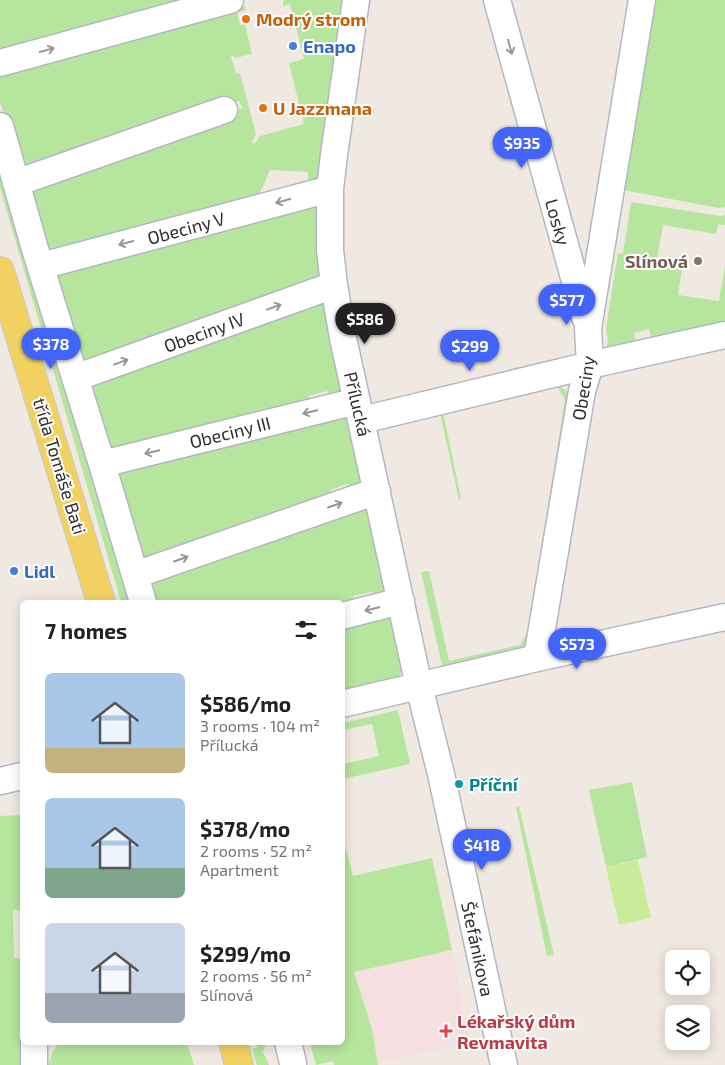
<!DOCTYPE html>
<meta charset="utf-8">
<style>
body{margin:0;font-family:"Exo 2",sans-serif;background:#f2f2f2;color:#202124;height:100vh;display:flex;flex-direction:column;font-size:19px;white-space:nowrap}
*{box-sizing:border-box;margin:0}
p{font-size:16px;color:#757577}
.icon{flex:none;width:28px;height:28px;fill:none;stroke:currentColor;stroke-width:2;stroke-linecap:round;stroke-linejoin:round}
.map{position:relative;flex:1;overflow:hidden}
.sheet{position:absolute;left:20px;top:600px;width:325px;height:445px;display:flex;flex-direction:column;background:#fff;border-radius:8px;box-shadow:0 2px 12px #0003}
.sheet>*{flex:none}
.fabs{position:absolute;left:665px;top:950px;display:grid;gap:10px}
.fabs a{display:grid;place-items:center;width:45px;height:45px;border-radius:8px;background:#fff;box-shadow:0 2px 12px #0003;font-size:25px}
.price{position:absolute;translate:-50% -42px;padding:0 11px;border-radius:18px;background:#4264fb;color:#fff;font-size:16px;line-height:32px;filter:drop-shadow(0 1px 2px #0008)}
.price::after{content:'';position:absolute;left:50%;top:30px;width:15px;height:11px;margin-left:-8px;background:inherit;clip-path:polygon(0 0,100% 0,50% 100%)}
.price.selected{background:#222;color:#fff}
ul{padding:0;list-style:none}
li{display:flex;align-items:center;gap:15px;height:125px;padding:0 25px}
li span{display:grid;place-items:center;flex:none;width:140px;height:100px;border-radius:8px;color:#555}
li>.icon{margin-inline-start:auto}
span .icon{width:60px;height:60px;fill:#fffc;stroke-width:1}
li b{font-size:21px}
h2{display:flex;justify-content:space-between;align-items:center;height:60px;padding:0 25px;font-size:21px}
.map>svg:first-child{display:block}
.medical{fill:#f5dfe0}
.green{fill:#b6e59e}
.pitch{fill:#c9ec9a}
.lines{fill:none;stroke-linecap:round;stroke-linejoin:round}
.minor-casing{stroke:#b4b7c1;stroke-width:29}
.major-casing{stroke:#c9c9c9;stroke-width:30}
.minor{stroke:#fff;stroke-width:26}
.major{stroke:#f2d163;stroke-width:28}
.oneway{stroke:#969696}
.food-dot{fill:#e8710a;stroke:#fff;stroke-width:2}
.shop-dot{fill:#3f7fe0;stroke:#fff;stroke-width:2}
.education-dot{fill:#8d6e63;stroke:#fff;stroke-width:2}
.culture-dot{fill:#0f9aa8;stroke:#fff;stroke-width:2}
.health-dot{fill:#e0444e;stroke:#fff;stroke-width:2}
.labels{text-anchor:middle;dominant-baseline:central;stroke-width:4;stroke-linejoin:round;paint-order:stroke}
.food-label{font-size:18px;font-weight:bold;fill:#c56008;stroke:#fff;text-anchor:start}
.shop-label{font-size:18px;font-weight:bold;fill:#366cbe;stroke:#fff;text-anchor:start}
.street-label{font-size:18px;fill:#2e2e2e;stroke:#fff}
.education-label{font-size:18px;font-weight:bold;fill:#785e54;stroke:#fff;text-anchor:end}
.culture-label{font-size:18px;font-weight:bold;fill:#0d838f;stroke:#fff;text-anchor:start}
.health-label{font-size:18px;font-weight:bold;fill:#be3a42;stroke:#fff;text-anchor:start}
</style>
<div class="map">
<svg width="725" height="1065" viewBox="0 0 725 1065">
<rect width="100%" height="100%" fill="#efe9e1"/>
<path class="medical" d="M452 950 470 1043 377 1063 372 1029 354 972Z"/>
<path class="green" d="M0 0H201L0 57Z
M283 0H345L320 183 309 191 308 172 270 170 254 207 50 253 28 196 40 178 242 108 239 101 38 171 25 167 17 158 0 102V69L245 6 246 10 237 13 240 25 245 24 252 54 235 58 233 55 231 56 236 74 240 73 256 134 252 142 255 144 260 136 304 124 289 63 304 59 290 4 283 6Z
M655 0H725V207L719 208 623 190Z
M0 155 134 602H121L0 188Z
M318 201 323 276 309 286 306 280 287 287 288 293 83 363 55 278 58 269Z
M631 202 720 216 725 215V225L718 224 716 234 663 225 657 259 683 263 678 295 719 301 725 265V324L652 340 649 329 634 333 637 344 606 351 608 340 606 328 618 253 623 254Z
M325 300 345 396 330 398 327 391 308 396 309 400 110 451 88 385Z
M550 385C562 385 569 390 570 402L531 634 523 649 515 655 507 658 452 670H443L421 572 429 571 449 661 520 645 528 631 565 400 558 388 554 387 443 412 461 499 459 500 440 413 394 424 388 426 387 422Z
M346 411 365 485 352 492 347 484 330 490 331 498 143 561 115 472Z
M366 502 389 593 375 599 372 592 353 596 354 603 150 602 148 581Z
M392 611 404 666 398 679 343 696V619Z
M398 710 410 764 343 779V764L379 756 372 724 343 730V723Z
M632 782 647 857 606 867 589 790Z
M516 807H519L554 955 547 956Z
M22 815V910H13L14 958H22V1042L31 1065H0V816Z
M343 837 353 876 432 858 452 950 354 972 372 1029 378 1065H334L333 1061 316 1065 310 1043 342 1042Z
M59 1042 187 1043 194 1065H48L52 1053Z
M257 1043H266L263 1052 269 1065H257L252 1049 258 1047Z"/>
<path class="pitch" d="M638 860 651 918 619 925 606 867Z"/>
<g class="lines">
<g class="minor-casing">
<path id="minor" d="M356 0 334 155 330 189V250L334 285 343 338 419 686 441 774 504 1065
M497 0 585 317
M0 63 230 0
M0 126 35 249 102 464 143 602
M16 183 224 110
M41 266 330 189
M75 378 334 285
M362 420 590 365 725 335
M102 464 357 401
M135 575 377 491
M342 616 401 601
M537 658 582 391 590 365 588 328 642 0
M342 704 537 658 725 617
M0 781 22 776
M288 1042 293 1063
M34 1065V1042"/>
</g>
<g class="major-casing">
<path id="major" d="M0 271 101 602
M233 1042 239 1065"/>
</g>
<use href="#minor" class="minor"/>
<use href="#major" class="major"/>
</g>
<defs><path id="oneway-shaft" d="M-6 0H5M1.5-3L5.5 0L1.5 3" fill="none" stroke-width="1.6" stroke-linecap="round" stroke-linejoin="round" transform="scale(1.25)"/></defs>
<g class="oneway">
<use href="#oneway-shaft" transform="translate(510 47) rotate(75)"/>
<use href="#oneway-shaft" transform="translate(47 50) rotate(-15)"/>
<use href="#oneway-shaft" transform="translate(283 201) rotate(165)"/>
<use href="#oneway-shaft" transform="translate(126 243) rotate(165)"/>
<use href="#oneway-shaft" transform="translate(274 307) rotate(-20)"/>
<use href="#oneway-shaft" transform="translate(121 362) rotate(-20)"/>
<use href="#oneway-shaft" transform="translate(310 412) rotate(166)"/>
<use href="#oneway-shaft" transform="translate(152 452) rotate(166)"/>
<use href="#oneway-shaft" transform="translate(335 505) rotate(-19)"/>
<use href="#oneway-shaft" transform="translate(181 559) rotate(-19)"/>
<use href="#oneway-shaft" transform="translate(372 609) rotate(166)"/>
</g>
<g class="food-dot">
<circle cx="246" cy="19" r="5"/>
<circle cx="263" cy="108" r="5"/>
</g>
<g class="shop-dot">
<circle cx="293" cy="46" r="5"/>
<circle cx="14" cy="571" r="5"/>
</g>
<circle class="education-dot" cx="698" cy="261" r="5"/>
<circle class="culture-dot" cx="459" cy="784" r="5"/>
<path class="health-dot" d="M443.5 1023.5h5v5h5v5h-5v5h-5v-5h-5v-5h5z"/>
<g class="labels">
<g class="food-label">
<text x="256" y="19">Modrý strom</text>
<text x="273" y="108">U Jazzmana</text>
</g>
<g class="shop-label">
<text x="303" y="46">Enapo</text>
<text x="24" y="571">Lidl</text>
</g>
<g class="street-label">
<text transform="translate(558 222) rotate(74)">Losky</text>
<text transform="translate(186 228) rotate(-15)">Obeciny V</text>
<text transform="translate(204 332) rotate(-20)">Obeciny IV</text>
<text transform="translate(583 388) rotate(-81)">Obeciny</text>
<text transform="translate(358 404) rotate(77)">Přílucká</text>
<text transform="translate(230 432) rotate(-14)">Obeciny III</text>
<text transform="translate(60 466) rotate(73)">třída Tomáše Bati</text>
<text transform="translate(478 949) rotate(78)">Štefánikova</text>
</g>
<g class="education-label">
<text x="688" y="261">Slínová</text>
</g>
<g class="culture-label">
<text x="469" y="784">Příční</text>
</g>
<g class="health-label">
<text x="457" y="1021">Lékařský dům<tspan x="457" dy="21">Revmavita</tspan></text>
</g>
</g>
</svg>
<div class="fabs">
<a><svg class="icon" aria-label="locate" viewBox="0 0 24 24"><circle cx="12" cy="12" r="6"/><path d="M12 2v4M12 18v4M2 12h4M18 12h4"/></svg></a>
<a><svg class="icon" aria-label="layers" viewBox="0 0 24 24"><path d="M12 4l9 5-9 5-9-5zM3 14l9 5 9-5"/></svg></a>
</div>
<b class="price" style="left:522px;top:169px">$935</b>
<b class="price" style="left:567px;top:326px">$577</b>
<b class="price selected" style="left:365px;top:345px">$586</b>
<b class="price" style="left:51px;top:370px">$378</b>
<b class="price" style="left:470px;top:372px">$299</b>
<b class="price" style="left:577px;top:670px">$573</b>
<b class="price" style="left:482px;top:871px">$418</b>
<section class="sheet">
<h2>7 homes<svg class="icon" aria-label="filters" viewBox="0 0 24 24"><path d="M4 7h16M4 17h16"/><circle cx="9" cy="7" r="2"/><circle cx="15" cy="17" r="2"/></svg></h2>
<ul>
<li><span style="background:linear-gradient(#a9c7e8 75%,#c2b280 0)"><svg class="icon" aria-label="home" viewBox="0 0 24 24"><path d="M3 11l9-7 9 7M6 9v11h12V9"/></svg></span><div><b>$586/mo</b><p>3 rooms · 104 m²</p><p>Přílucká</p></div></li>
<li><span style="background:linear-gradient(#a9c7e8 70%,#7fa58c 0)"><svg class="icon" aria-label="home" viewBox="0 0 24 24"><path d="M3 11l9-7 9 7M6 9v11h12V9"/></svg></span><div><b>$378/mo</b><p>2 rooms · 52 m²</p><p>Apartment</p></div></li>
<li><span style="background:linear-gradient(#c9d6e8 70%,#9aa5b1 0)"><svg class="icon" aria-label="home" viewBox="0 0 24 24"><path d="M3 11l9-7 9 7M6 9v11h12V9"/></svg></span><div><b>$299/mo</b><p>2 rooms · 56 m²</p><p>Slínová</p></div></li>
</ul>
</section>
</div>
